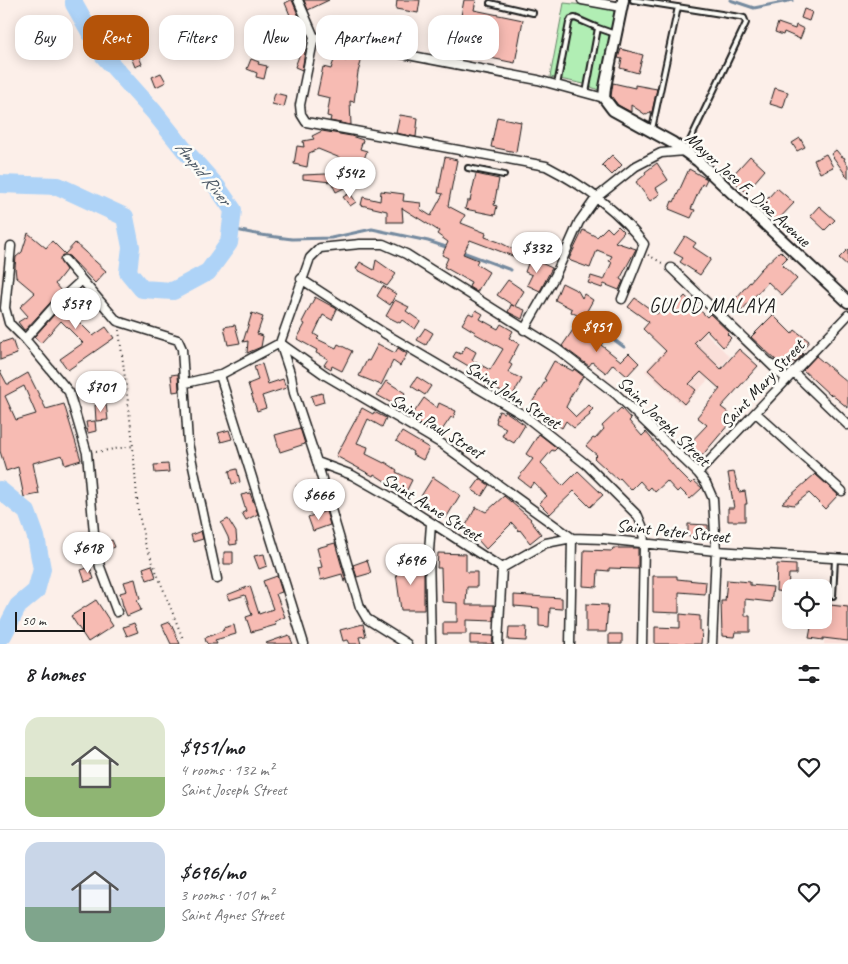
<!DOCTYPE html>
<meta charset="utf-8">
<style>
body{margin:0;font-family:Caveat,sans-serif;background:#f6f6f6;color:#202124;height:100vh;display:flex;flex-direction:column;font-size:19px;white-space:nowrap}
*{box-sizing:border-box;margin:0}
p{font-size:16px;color:#757577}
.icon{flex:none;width:28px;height:28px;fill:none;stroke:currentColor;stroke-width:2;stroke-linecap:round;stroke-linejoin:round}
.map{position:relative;height:644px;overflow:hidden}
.details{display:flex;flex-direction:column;background:#fff;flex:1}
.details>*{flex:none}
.top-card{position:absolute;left:15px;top:15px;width:500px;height:45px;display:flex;gap:10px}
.fabs{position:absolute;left:782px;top:579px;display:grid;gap:10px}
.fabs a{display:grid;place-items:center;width:50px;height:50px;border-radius:10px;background:#fff;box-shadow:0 2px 12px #0003;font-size:25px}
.scale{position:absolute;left:15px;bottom:12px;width:70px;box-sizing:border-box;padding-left:5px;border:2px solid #1c1c1c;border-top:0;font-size:14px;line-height:18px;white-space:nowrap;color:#1c1c1c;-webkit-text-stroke:4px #fdfcf7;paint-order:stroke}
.price{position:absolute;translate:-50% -42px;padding:0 11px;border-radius:18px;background:#fff;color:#222;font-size:16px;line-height:32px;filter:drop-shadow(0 1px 2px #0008)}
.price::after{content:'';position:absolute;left:50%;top:30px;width:15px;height:11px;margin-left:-8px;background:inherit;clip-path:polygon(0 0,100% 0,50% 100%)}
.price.on{background:#b45309;color:#fff}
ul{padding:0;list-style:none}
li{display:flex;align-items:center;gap:15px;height:125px;padding:0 25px}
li+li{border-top:1px solid #e0e0e0}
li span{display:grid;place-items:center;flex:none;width:140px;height:100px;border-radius:15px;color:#555}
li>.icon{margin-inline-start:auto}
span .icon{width:60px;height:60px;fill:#fffc;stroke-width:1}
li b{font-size:21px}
h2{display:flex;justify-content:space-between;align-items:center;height:60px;padding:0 25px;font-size:21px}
.tag{padding:0 18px;border-radius:15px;background:#fff;box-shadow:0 2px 12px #0003;font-size:18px;line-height:45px}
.tag.on{background:#b45309;color:#fff}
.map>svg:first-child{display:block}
.built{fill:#fadfd9}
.green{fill:#b1eeb4;stroke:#668568}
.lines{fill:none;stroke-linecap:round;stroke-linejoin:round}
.stream{stroke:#748a9f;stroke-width:3}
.river{stroke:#aed3f7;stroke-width:18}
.building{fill:#f7bbb3;stroke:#1c1c1c;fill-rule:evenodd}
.service-casing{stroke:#1c1c1c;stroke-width:8}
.minor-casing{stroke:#1c1c1c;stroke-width:11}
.secondary-casing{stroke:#1c1c1c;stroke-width:14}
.path{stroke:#1c1c1c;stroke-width:2;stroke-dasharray:1 4;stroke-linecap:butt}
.service{stroke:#fdfcf7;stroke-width:4}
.minor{stroke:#fdfcf7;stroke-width:8}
.secondary{stroke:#fdfcf7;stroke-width:10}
.labels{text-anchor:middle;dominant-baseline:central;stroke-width:5;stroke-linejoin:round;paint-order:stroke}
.street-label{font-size:18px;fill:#1c1c1c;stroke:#fdfcf7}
.water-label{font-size:19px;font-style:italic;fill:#4f5c69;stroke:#fdfcf7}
.quarter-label{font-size:20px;letter-spacing:1px;fill:#1c1c1c;stroke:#fdfcf7}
</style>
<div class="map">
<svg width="848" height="644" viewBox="0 0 848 644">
<rect width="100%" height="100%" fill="#fcefe9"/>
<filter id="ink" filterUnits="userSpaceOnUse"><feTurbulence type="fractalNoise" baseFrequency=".02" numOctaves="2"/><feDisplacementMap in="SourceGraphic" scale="10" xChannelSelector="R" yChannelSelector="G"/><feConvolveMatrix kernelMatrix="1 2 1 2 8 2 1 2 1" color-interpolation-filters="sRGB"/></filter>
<g filter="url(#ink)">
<path class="built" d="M693 320 730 357 683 406 645 371Z
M827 603 848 605V644H824Z"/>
<path class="green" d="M564 3 612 8 617 14 601 91 584 84 550 77Z"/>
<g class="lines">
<path class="stream" d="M730 0 754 8 793 0
M231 229 261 235 292 239 331 238 372 229 428 241 449 248
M460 251 511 270
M591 323 624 347"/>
<path class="river" d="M0 184 58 186 125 217 131 247 128 272 142 289 173 291 208 272 229 243 233 210 217 187 186 152 154 112 103 55 74 4V0
M0 490 27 512 36 537 42 569 36 591 18 606 3 635 0 638"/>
</g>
<path class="building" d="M291 0H292L299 17 292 20 285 3Z
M304 0H329L308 10Z
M397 0H420L418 13 396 9Z
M464 0H476L474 10 523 20 515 63 466 53 469 39 457 37Z
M804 9 812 12 809 21 801 18Z
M778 23 795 29 796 25 804 29 800 39 784 32 783 35 775 32Z
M303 45 306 46 302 70 295 67Z
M349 49 364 52 358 72 354 102 350 101 351 125 330 121 331 117 327 116 330 98 317 95 323 67 331 69 335 57 346 61Z
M621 49 643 55 638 73 620 68 622 59 618 58Z
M138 54 142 64 135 67 131 57Z
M251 59 259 62 258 64 267 66 264 79 256 77 257 73 247 69Z
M161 73 166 82 156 87 152 77Z
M613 83 635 88V85L657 89 652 112 646 115 631 105V112L618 105 611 96Z
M775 88 788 92 783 108 770 104Z
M275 93 287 96 284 107 272 104Z
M400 115 418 118 416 137 396 133Z
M497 117 521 122 516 152 491 147Z
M322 131 351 136 363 140 360 149 367 151 361 167 365 173 356 178 349 164 350 162 318 149 309 153 307 167 294 164 297 146 304 147 303 141 314 139 312 136Z
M800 138 805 147 797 151 792 143Z
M836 150 841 156 845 158 844 160 848 165V178L831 154Z
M826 154 833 167 820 173 814 160Z
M612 155 622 165 612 175 602 165Z
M750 156 765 170 746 192 730 178Z
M445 157 457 160 448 206 465 215 461 223 486 233 485 237 499 242 528 257 526 261 470 240 463 254 478 260 476 264 489 272 477 292 469 287 471 282 444 267 448 258 442 255 448 242 437 234 439 231 402 208 403 222H387V211L361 205 363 197 380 201 381 191 404 194 403 201 421 203 420 209 431 216 443 194 438 193Z
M657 163 668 180 656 188 660 194 650 201 636 182 646 174 645 172Z
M689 169 707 179 704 185 702 184 691 209 695 210 691 218 669 209 672 201 674 202Z
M326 174 338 177 344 188 336 192 331 182 303 179V175Z
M476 174 499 179 494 205 497 206 495 215 465 209 467 201H470Z
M777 188 794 203 776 222 760 207Z
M350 193 356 202 350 206 343 197Z
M819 206 835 220 825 230 810 216Z
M618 226 624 232 615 242 636 249 620 279 623 281 619 290 604 284 602 288 588 283 591 276 604 280 612 262 609 261 612 256 597 250 590 268 571 261 569 259 583 230 597 237 607 227 612 232Z
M28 233 46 248 52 241 65 254 75 243 106 271 95 283 69 256 62 255 60 261 66 270 55 284 61 291 26 329 24 330 18 322 28 316 20 307 35 293 16 277 15 267 16 257 22 252Z
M685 236 696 243 693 247 711 259 700 275 680 262 683 258 674 253Z
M848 249V266L839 258Z
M780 251 787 258 781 264 797 279 782 295 768 282 740 312 731 304 761 269Z
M530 258 552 268 540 291 527 285 532 275 525 272Z
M376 260 396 274 387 286 356 269 360 262 374 270Z
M508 280 524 291 515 306 525 310 522 319 508 312 511 305 514 306 497 295Z
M562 283 578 291 582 298 584 294 593 300 583 318 571 312 572 309 555 300Z
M383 286 396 294 390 305 377 296Z
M80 289 93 302 76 319 93 336 106 327 114 338 68 370 60 359 83 343 61 321 41 343 34 337 63 305Z
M685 296 707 317 710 314 729 332 727 334 731 338 723 347 707 330 694 343 721 369 739 349 758 366 721 407 729 413 724 420 729 424 700 458 687 446 707 425 697 417 720 389 701 372 689 384 696 390 684 404 648 370 666 351 643 329 649 322 628 307 635 298 657 314 669 302 675 307Z
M315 297 337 309 332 320 323 315 314 334 319 337 317 339 336 348 338 344 352 351 342 371 332 366 331 369 324 365 328 359 316 353 317 350 297 339 305 324 302 322Z
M395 300 409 307 406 311 420 321 415 329 402 320 400 323 386 316Z
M476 310 483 314 480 319 498 329 501 324 513 331 509 338 519 344 509 363 512 365 508 372 522 379 511 398 468 371 470 367 453 357 456 352 461 354 466 346 476 352 472 360 490 370 503 349 474 333 475 332 462 324 469 313 473 315Z
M252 313 263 317 257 334 263 336 261 347 247 353 248 341 243 342Z
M773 315 792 334 795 330 809 341 801 352 803 354 795 363 793 361 788 367 780 360 778 362 751 337Z
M235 325 240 343 228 345 224 327Z
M575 327 590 337 593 334 604 341 601 345 621 361 629 353 639 363 627 376 613 364 606 373 592 362 589 366 562 346Z
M425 328 433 333 426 345 417 340Z
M12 339 17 354 0 360V343Z
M378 344 395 353 398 348 407 354 400 366 393 361 381 385 359 376 367 360 369 361Z
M816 356 848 383V408L831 394 830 395 803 370Z
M554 361 573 371 574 369 583 376 569 399H570L566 407 576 417 589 405 593 409 589 413 590 415 574 428 566 421 562 428 550 420 552 417 531 404 546 380 544 379Z
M262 364 268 384 283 379 286 388 262 396 266 408 257 411 248 384 258 380 254 366Z
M0 371 7 384H9L28 373 46 409 64 404 81 460 65 465 62 455 33 463 39 494 24 497 18 467 6 471 0 451ZM24 386 36 414 16 420 5 396Z
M178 374 179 391 173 392 171 375Z
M417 377 431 386 425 395 411 386Z
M386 381 405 393 397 406 377 395Z
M322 393 324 402 314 405 311 396Z
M424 398 437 408 439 403 456 411 453 418 451 417 440 433 431 427 429 430 414 421 415 419 411 417Z
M106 404 108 420 96 421 95 405Z
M362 408 373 414 374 412 386 418 382 427 368 419 357 443 368 447 366 454 384 463 385 462 397 470 396 472 412 480 405 494 374 474 373 476 336 456Z
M621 408 631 419 629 421 642 436 646 432 677 470 691 484 694 481 702 488 690 499 680 489 677 492 667 481 655 492 651 487 648 490 640 481 631 490 620 478 618 480 594 458 597 455 586 446 593 438 595 439 604 429 602 426Z
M499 411 504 413 505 411 525 425 514 443 502 436 506 428 496 423 497 419H496Z
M95 421 96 431 88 433 86 422Z
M300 428 305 444 280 452 275 435Z
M229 430 232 439 221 442 218 433Z
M402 432 429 448 423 460 412 454 413 452 396 441Z
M539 434 557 448 554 451 552 450 541 463 563 486 578 471 603 495 590 507 574 491 550 514 539 503 547 496 534 482 530 487 518 478 533 459 526 454Z
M168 464 169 472 155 473 154 465Z
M237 469 240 482 232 484 229 471Z
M734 472 739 492 745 491 747 504H745V521H728V508H734L728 473Z
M815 474 838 495 825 509 809 493 794 505 782 503Z
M433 477 460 495 446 518 418 501Z
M480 479 489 485 482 496 472 490Z
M309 481 313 494 300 498 296 486Z
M250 493 258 514 246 520 242 513 246 511 241 495Z
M504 496 531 519 530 520 541 534 530 543 520 530 519 531 512 523 486 549 478 540 480 538 464 529 476 507 486 512Z
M326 511 330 525 313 531 308 517Z
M228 519 236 532 237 544 230 545 228 537 221 523Z
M688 524 708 525V537L688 536Z
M201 531 203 539 193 542 191 535Z
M112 540 115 547 102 552 101 544Z
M335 543 346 581 344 582 342 574 321 580 318 568 322 567 317 548Z
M613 548H638V569L609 568V571L598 570 597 587 583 586 584 550 612 551Z
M224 552H233V564H224Z
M438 553 466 554V571L467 572H477V587H467L466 605H494V621L466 620V634H443V622H457V603L442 602 441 568H437Z
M264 554 267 566 259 569 254 556Z
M367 560 371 573 357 577 353 565Z
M424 563V610H401L395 565Z
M777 564 796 565V574H789L788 592 776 591Z
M152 565 156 577 147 580 143 568Z
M90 567 94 579 85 582 81 570Z
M277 576 282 592 276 594 285 617 274 622 276 625 251 632 246 617 252 615 245 595 229 600 227 595 250 586 259 614 273 609 263 581Z
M653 576H677V579L706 582 705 594 679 592V613L653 612Z
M135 579 140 599 137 600 141 610 127 616 123 606 120 593 127 591 124 582Z
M727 580 750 582V585L773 587 771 602 745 599V616H750V632H735L734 637 722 636 721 601H725Z
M514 595 562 598V609L550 608 549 627 539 626V608L514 606Z
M96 600 113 626 88 642 71 616Z
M586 604 608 605 606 632H586Z
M830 605 848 607V641L823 638V640L809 638 812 622 828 625Z
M680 614 700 616V630L702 631 701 644H655V627L680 628Z
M170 622 180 644H171L162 625Z
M134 623 138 632 127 636 123 627Z
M363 624 366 636 359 637 361 644H350L348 640 343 641 340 630Z
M234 625 236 634 215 640 217 644H208L206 642 205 638 224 630 223 628Z
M509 627H527L526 641 508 640Z
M609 634H622V644H609Z
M289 635 293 644H267L266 643Z
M470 635 493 636 492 644H470Z"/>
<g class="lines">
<g class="service-casing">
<path id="service" d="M633 0 740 17 744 18 746 23 685 151
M490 3 533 13
M598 28 615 34
M557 85 569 23 571 19 575 18 598 28 586 93
M652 129 678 7
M468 168 504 175
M833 596 835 559"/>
</g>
<g class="minor-casing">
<path id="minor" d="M298 0 314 37 300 105 301 114 306 122 546 166C583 185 619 211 644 244L622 299
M582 0 621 7
M314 37 538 80 604 98
M11 246 5 308 9 323 25 339 69 392 87 453 95 544 100 567 117 612
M65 260 117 321 178 340 182 349 188 443 217 579
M671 268 786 379
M301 279 384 333 525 416 587 465 638 516 643 528 644 544 642 644
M524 330 555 276 579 222 596 198 636 166 661 153 685 151
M25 339 59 301 82 280
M793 372 848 425
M220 375 304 644
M186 383 220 375 280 343 325 375 442 444 572 538 570 644
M756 413 842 491
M317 462 352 475 396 500 502 568
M698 473 848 315
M431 524 429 551 431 644
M502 568 546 543 572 538 604 539 716 551 848 559
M407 644 367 619 360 607 317 462 294 393 291 376 280 343 310 258 320 248 360 244H383L406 254 557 349 617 395 698 473 706 483 713 499 716 551 712 644
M498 644 502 568"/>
</g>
<g class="secondary-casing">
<path id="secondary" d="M623 0 605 87 604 98 613 110 673 143 698 161 848 302"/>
</g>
<path class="path" d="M648 255 664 264
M119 330 132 435 138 510 145 543 183 639
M96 452 133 446"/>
<use href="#service" class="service"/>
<use href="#minor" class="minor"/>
<use href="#secondary" class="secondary"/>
</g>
</g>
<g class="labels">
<g class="street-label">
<text transform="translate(748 189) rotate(42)">Mayor Jose F. Diaz Avenue</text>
<text transform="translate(762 384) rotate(-47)">Saint Mary Street</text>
<text transform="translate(513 395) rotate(33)">Saint John Street</text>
<text transform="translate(664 421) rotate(44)">Saint Joseph Street</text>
<text transform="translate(437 426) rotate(32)">Saint Paul Street</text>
<text transform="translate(432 507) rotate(32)">Saint Anne Street</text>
<text transform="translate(673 531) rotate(6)">Saint Peter Street</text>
</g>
<g class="water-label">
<text transform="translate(203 173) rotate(51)">Ampid River</text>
</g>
<g class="quarter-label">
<text x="712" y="305">GULOD MALAYA</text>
</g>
</g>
</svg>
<div class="fabs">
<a><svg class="icon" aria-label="locate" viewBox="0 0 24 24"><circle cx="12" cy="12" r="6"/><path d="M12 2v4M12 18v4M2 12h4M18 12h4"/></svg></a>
</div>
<div class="scale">50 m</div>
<b class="price" style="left:350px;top:199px">$542</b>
<b class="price" style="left:537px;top:274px">$332</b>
<b class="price" style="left:76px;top:330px">$579</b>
<b class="price on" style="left:597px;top:353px">$951</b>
<b class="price" style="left:101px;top:413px">$701</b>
<b class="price" style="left:319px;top:521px">$666</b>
<b class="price" style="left:88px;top:574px">$618</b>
<b class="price" style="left:411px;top:586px">$696</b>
<div class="top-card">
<a class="tag">Buy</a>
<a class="tag on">Rent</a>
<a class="tag">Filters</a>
<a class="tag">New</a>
<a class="tag">Apartment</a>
<a class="tag">House</a>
</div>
</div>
<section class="details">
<h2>8 homes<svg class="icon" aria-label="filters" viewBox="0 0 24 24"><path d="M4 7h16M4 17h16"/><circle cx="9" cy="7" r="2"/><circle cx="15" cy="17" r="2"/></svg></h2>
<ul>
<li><span style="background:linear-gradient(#dfe7d0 60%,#8fb573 0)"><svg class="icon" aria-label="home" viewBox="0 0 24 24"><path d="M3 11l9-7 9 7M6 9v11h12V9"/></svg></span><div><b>$951/mo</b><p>4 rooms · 132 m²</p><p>Saint Joseph Street</p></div><svg class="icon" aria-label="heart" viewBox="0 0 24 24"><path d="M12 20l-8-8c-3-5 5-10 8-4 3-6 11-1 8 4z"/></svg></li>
<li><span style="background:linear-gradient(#c9d6e8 65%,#7fa58c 0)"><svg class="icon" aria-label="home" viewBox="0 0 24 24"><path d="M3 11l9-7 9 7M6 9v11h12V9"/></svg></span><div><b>$696/mo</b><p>3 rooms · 101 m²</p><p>Saint Agnes Street</p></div><svg class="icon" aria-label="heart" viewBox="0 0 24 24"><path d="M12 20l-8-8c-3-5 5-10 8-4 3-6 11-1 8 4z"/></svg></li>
</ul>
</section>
